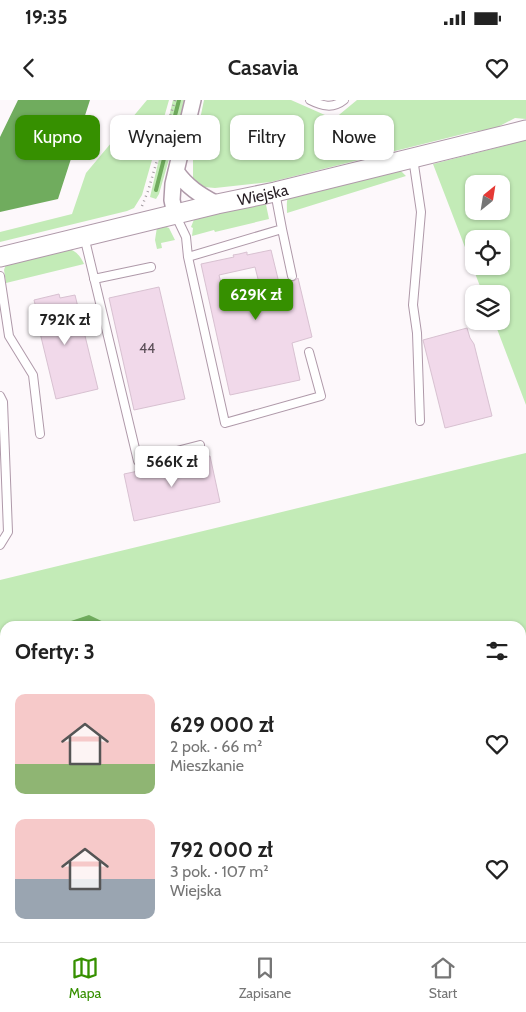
<!DOCTYPE html>
<html lang="pl">
<meta charset="utf-8">
<style>
body{margin:0;font-family:Cabin,sans-serif;background:#f2f2f2;color:#222;height:100vh;display:flex;flex-direction:column;font-size:19px;white-space:nowrap}
*{box-sizing:border-box;margin:0}
p{font-size:16px;color:#767676}
.icon{flex:none;width:28px;height:28px;fill:none;stroke:currentColor;stroke-width:2;stroke-linecap:round;stroke-linejoin:round}
.map{position:relative;flex:1;overflow:hidden}
.drawer{position:absolute;left:0px;top:521px;width:526px;height:321px;display:flex;flex-direction:column;background:#fff;border-radius:15px 15px 0 0;box-shadow:0 1px 4px #0004}
.drawer>*{flex:none}
.guide{position:absolute;left:15px;top:15px;width:496px;height:45px;display:flex;gap:10px}
.needle{width:32px;rotate:30deg}
.fabs{position:absolute;left:465px;top:75px;display:grid;gap:10px}
.fabs a{display:grid;place-items:center;width:45px;height:45px;border-radius:10px;background:#fff;box-shadow:0 1px 4px #0004;font-size:25px}
.price{position:absolute;translate:-50% -42px;padding:0 11px;border-radius:5px;background:#fff;color:#222;font-size:16px;line-height:32px;filter:drop-shadow(0 1px 2px #0008)}
.price::after{content:'';position:absolute;left:50%;top:30px;width:15px;height:11px;margin-left:-8px;background:inherit;clip-path:polygon(0 0,100% 0,50% 100%)}
.price.current{background:#369000;color:#fff}
ul{padding:0;list-style:none}
li{display:flex;align-items:center;gap:15px;height:125px;padding:0 15px}
li span{display:grid;place-items:center;flex:none;width:140px;height:100px;border-radius:10px;color:#555}
li>.icon{margin-inline-start:auto}
span .icon{width:60px;height:60px;fill:#fffc;stroke-width:1}
li b{font-size:21px}
h2{display:flex;justify-content:space-between;align-items:center;height:60px;padding:0 15px;font-size:21px}
.pill{padding:0 18px;border-radius:10px;background:#fff;box-shadow:0 1px 4px #0004;font-size:18px;line-height:45px}
.pill.current{background:#369000;color:#fff}
.status{display:flex;justify-content:space-between;align-items:center;height:35px;padding:0 25px;background:#fff;direction:ltr}
.status svg{height:14px;fill:currentColor}
header{display:flex;justify-content:space-between;align-items:center;height:65px;padding:0 15px;background:#fff;font-size:22px;font-weight:600}
.tabs{display:flex;justify-content:space-around;align-items:center;height:70px;border-top:1px solid #e0e0e0;background:#fff;font-size:14px;color:#767676}
.tabs a{display:grid;justify-items:center;gap:2px}
.tabs .current{color:#369000}
.map>svg:first-child{display:block}
.green{fill:#c3ebb7;fill-rule:evenodd}
.water{fill:#70ac5e}
.lines{fill:none;stroke-linecap:round;stroke-linejoin:round}
.stream{stroke:#70ac5e;stroke-width:4}
.building{fill:#f1d9ea;stroke:#d8c1d1;fill-rule:evenodd}
.service-casing{stroke:#af99a9;stroke-width:10}
.minor-casing{stroke:#af99a9;stroke-width:18}
.tertiary-casing{stroke:#af99a9;stroke-width:21}
.path{stroke:#a39ca1;stroke-width:2.5;stroke-dasharray:1 4;stroke-linecap:butt}
.service{stroke:#fff;stroke-width:8}
.minor{stroke:#fff;stroke-width:15}
.tertiary{stroke:#fff;stroke-width:19}
.labels{text-anchor:middle;dominant-baseline:central;stroke-width:5;stroke-linejoin:round;paint-order:stroke}
.number-label{font-size:14px;fill:#5a4d56}
.street-label{font-size:16px;fill:#271e24;stroke:#fff}
</style>
<div class="status"><b>19:35</b><svg viewBox="0 0 49 12"><path d="M0 12V9h3v3zM5 12V6h3v6zM10 12V3h3v9zM15 12V0h3v12zM26 1h20v11H26zM47 4h2v5h-2z"/></svg></div>
<header><svg class="icon" aria-label="back" viewBox="0 0 24 24"><path d="M15 5l-7 7 7 7"/></svg>Casavia<svg class="icon" aria-label="heart" viewBox="0 0 24 24"><path d="M12 20l-8-8c-3-5 5-10 8-4 3-6 11-1 8 4z"/></svg></header>
<div class="map">
<svg width="526" height="842" viewBox="0 0 526 842">
<rect width="100%" height="100%" fill="#fdf8fb"/>
<path class="green" d="M147 0H169L142 95 134 108 127 111 0 142V132L72 114 86 73Z
M173 0H186L159 94 156 99 150 97Z
M204 0H291L334 19 357 0H526V19L515 18 494 29 471 32 271 82 215 88 204 87 193 79V53Z
M526 40V305L494 221H501V194H483L433 64ZM474 84H501V111H474ZM474 139H501V166H474Z
M400 70 406 76 287 113C287 107 286 100 289 95Z
M265 100 269 119 215 132 214 130 192 136 193 128 191 127 195 117Z
M164 126 169 128 175 140 161 143 162 148 157 149 155 140 157 127Z
M65 147C75 150 80 155 84 164L6 183 4 170 6 164Z
M526 353V842H188V838H521V526H5V546L0 549V480Z
M5 761V838H41L44 842H0V763Z"/>
<path class="water" d="M18 0H90L58 99 0 112V37Z
M89 515 112 526H56Z
M5 546V814L0 806V549Z
M21 838H209L211 842H24Z"/>
<g class="lines">
<path class="stream" d="M156 90 179 0"/>
</g>
<path class="building" d="M271 150 279 183 289 180 294 181 298 178 312 237 292 243 300 280 230 295 201 164 234 157 233 155 239 154 247 152V155ZM255 167 260 187 224 195 219 175Z
M159 187 185 299 134 310 109 198Z
M59 194 60 198 75 195 98 289 56 299 35 212H37L34 200Z
M467 228 470 238 474 244 492 316 445 328 423 240Z
M210 356 220 402 134 421 124 374Z"/>
<g class="lines">
<g class="service-casing">
<path id="service" d="M310 0C322 6 333 9 344 0
M413 58 421 112 413 205 417 233 420 321
M175 114 186 137 188 157 225 323 321 296 309 252
M282 129 292 176
M84 136 138 361 200 345
M188 157 282 129 275 92
M0 176 9 236 33 275 40 334
M94 179 151 167
M0 296 3 302 8 432 0 445"/>
</g>
<g class="minor-casing">
<path id="minor" d="M176 71C187 87 200 95 217 104
M175 114 172 100 173 84 193 0"/>
</g>
<g class="tertiary-casing">
<g id="tertiary">
<path id="s1" d="M0 157 217 104 275 92 526 30"/>
</g>
</g>
<path class="path" d="M142 106 148 91 175 0"/>
<use href="#service" class="service"/>
<use href="#minor" class="minor"/>
<use href="#tertiary" class="tertiary"/>
</g>
<g class="labels">
<g class="number-label">
<text x="147" y="248">44</text>
</g>
<g class="street-label">
<text stroke="none"><textPath href="#s1" startOffset="270">Wiejska</textPath></text>
</g>
</g>
</svg>
<div class="fabs">
<a><svg class="needle" viewBox="-14 -14 28 28"><path d="M0-13l5 13h-10z" fill="#e53935"/><path d="M0 13l5-13h-10z" fill="#767676"/></svg></a>
<a><svg class="icon" aria-label="locate" viewBox="0 0 24 24"><circle cx="12" cy="12" r="6"/><path d="M12 2v4M12 18v4M2 12h4M18 12h4"/></svg></a>
<a><svg class="icon" aria-label="layers" viewBox="0 0 24 24"><path d="M12 4l9 5-9 5-9-5zM3 14l9 5 9-5"/></svg></a>
</div>
<b class="price current" style="left:256px;top:221px">629K zł</b>
<b class="price" style="left:65px;top:246px">792K zł</b>
<b class="price" style="left:172px;top:388px">566K zł</b>
<div class="guide">
<a class="pill current">Kupno</a>
<a class="pill">Wynajem</a>
<a class="pill">Filtry</a>
<a class="pill">Nowe</a>
</div>
<section class="drawer">
<h2>Oferty: 3<svg class="icon" aria-label="filters" viewBox="0 0 24 24"><path d="M4 7h16M4 17h16"/><circle cx="9" cy="7" r="2"/><circle cx="15" cy="17" r="2"/></svg></h2>
<ul>
<li><span style="background:linear-gradient(#f6c9c9 70%,#8fb573 0)"><svg class="icon" aria-label="home" viewBox="0 0 24 24"><path d="M3 11l9-7 9 7M6 9v11h12V9"/></svg></span><div><b>629 000 zł</b><p>2 pok. · 66 m²</p><p>Mieszkanie</p></div><svg class="icon" aria-label="heart" viewBox="0 0 24 24"><path d="M12 20l-8-8c-3-5 5-10 8-4 3-6 11-1 8 4z"/></svg></li>
<li><span style="background:linear-gradient(#f6c9c9 60%,#9aa5b1 0)"><svg class="icon" aria-label="home" viewBox="0 0 24 24"><path d="M3 11l9-7 9 7M6 9v11h12V9"/></svg></span><div><b>792 000 zł</b><p>3 pok. · 107 m²</p><p>Wiejska</p></div><svg class="icon" aria-label="heart" viewBox="0 0 24 24"><path d="M12 20l-8-8c-3-5 5-10 8-4 3-6 11-1 8 4z"/></svg></li>
</ul>
</section>
</div>
<nav class="tabs">
<a class="current"><svg class="icon" aria-label="map" viewBox="0 0 24 24"><path d="M3 6l6-2 6 2 6-2v14l-6 2-6-2-6 2zM9 4v14M15 6v14"/></svg>Mapa</a>
<a><svg class="icon" aria-label="saved" viewBox="0 0 24 24"><path d="M7 4h10v16l-5-4-5 4z"/></svg>Zapisane</a>
<a><svg class="icon" aria-label="home" viewBox="0 0 24 24"><path d="M3 11l9-7 9 7M6 9v11h12V9"/></svg>Start</a>
</nav>
